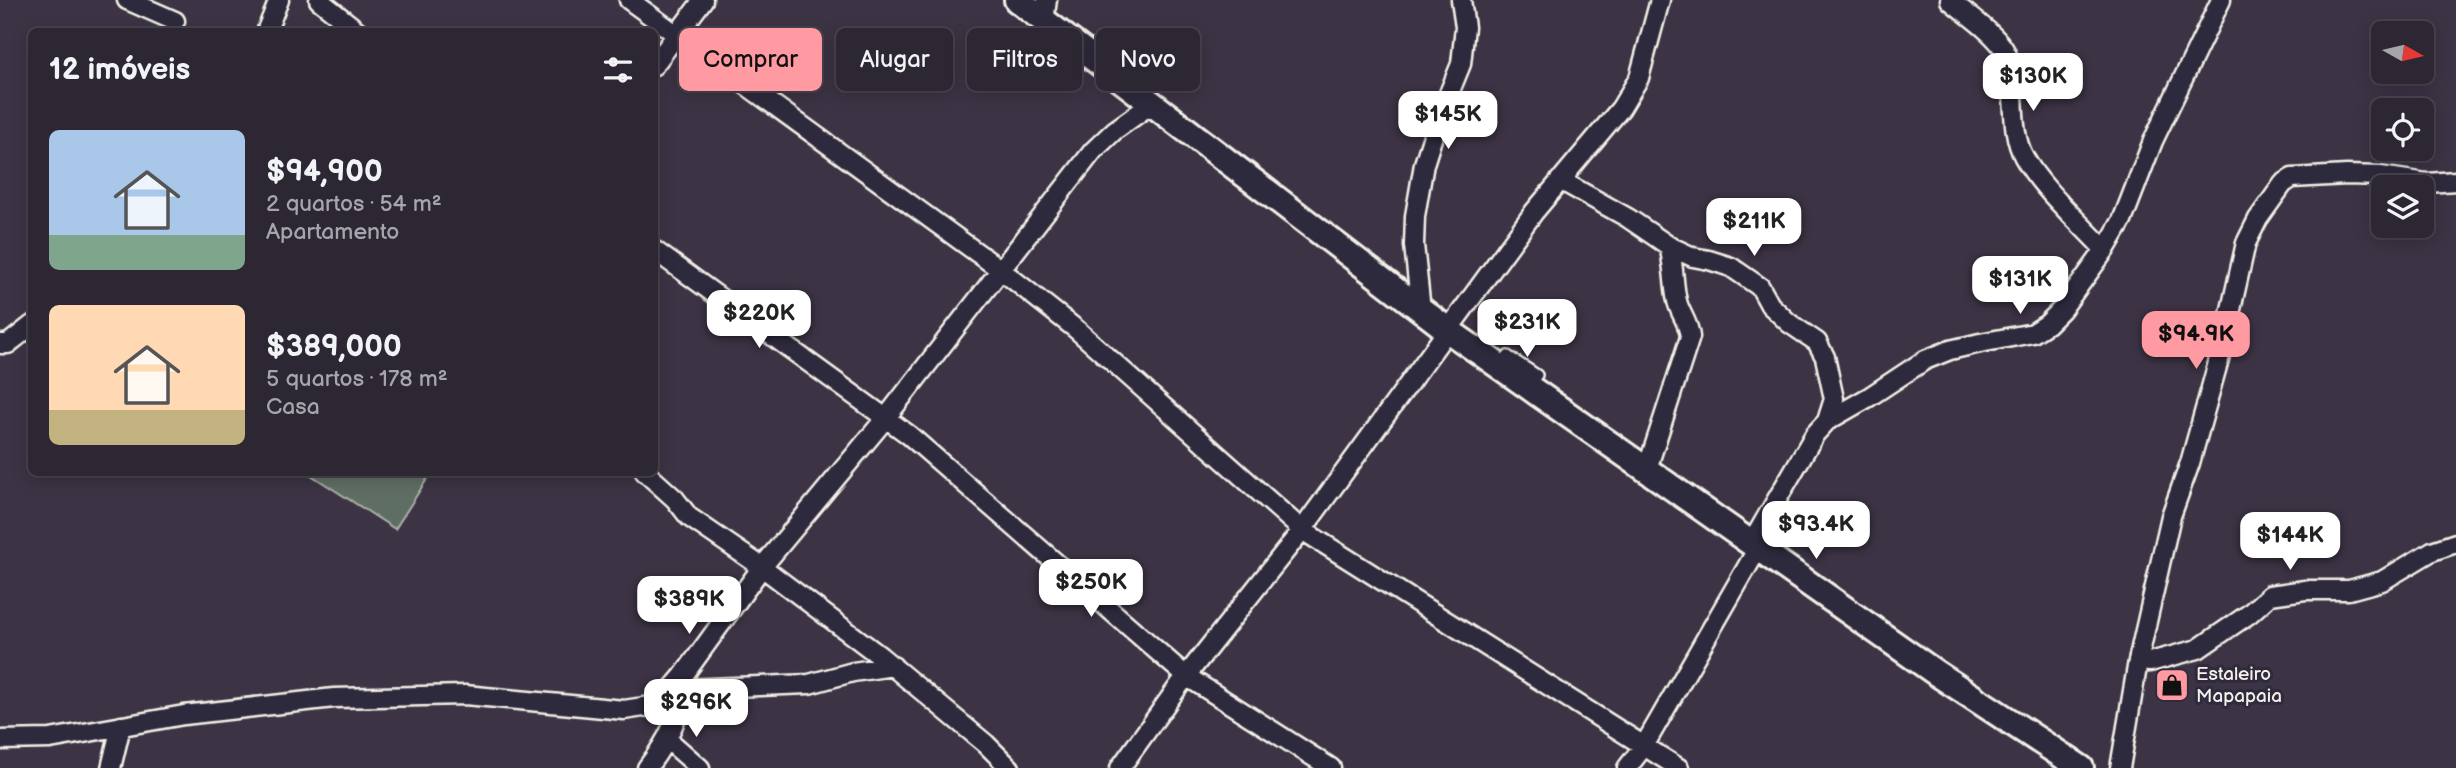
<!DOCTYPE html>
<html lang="pt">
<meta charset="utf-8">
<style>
body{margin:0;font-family:"Balsamiq Sans",sans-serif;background:#39323f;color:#f1f3f6;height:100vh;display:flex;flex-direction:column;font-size:26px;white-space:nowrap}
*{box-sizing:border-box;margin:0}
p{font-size:23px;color:#a7a5ac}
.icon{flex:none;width:38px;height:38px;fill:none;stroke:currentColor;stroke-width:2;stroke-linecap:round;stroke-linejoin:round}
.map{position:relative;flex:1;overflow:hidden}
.side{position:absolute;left:28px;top:28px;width:630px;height:448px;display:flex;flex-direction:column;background:#2d2633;border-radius:10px;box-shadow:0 4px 18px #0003,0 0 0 2px #48434e}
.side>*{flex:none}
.hud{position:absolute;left:679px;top:28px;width:665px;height:63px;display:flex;gap:14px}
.needle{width:46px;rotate:98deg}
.tools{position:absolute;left:2371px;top:21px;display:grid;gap:14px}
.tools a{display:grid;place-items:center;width:63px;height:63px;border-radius:10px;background:#2d2633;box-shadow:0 4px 18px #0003,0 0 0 2px #48434e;font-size:35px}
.price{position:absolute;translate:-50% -60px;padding:0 16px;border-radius:14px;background:#fff;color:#222;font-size:23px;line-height:46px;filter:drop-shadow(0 2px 4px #0008)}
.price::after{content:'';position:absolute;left:50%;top:42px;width:21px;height:16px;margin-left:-10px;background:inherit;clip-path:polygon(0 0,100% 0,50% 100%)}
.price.selected{background:#ff9aa2;color:#111}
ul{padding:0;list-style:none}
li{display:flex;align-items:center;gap:21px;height:175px;padding:0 21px}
li span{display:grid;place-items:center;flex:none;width:196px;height:140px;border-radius:10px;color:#555}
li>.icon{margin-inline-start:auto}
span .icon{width:84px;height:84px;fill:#fffc;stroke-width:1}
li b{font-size:30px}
h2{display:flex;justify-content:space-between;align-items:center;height:84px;padding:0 21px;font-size:30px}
.chip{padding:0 24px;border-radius:10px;background:#2d2633;box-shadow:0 4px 18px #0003,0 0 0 2px #48434e;font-size:24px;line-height:63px}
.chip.selected{background:#ff9aa2;color:#111}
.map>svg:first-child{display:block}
.park{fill:#5f6e64;stroke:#aab0a6;stroke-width:2}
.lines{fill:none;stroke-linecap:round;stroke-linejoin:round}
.lane-casing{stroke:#f4f1e8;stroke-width:14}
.street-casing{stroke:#f4f1e8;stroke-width:23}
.secondary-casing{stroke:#f4f1e8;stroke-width:30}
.lane{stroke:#2f2a3d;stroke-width:9}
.street{stroke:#2f2a3d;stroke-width:18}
.secondary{stroke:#2f2a3d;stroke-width:24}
.labels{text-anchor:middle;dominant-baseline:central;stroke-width:6;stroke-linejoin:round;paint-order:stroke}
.poi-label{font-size:19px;fill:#f4f1e8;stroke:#2f2a3d;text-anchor:start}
</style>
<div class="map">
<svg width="2456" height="768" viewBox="0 0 2456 768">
<rect width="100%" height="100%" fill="#3c3344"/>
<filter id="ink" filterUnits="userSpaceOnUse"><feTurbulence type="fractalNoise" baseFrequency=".0143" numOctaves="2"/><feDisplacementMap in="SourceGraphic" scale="14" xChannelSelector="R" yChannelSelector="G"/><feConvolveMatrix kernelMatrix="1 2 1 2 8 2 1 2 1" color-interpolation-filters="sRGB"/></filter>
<g filter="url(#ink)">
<path class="park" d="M308 473H431L395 529Z"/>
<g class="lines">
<g class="lane-casing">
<path id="lane" d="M1500 366 1508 356 1537 375 1530 385"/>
</g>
<g class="street-casing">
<path id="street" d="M127 0 175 21
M319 0 359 32
M629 0 1001 270 1076 329 1302 530 1679 768
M1950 0C1966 14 1995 33 2005 51 2019 77 2007 127 2024 157 2040 187 2081 224 2105 250
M1044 21 1047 0
M266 32 279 0
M654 65 703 0
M1560 180 1628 218 1669 246 1693 257 1709 260 1731 267 1760 287 1770 305 1789 323 1817 342 1825 357 1834 399 1827 421
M654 250 909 435 1186 676 1331 768
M1421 310 1414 245 1415 216 1424 164 1437 123 1461 64 1465 27 1461 0
M0 344H8L32 325
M645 472 675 499 689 517 762 567 880 656 986 744 1010 768
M1646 472 1690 337C1689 323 1680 314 1677 301 1673 283 1674 264 1669 246
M1751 544 1815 434 1827 421 1869 397 1925 360 1950 350 1980 343 2033 333 2047 324 2062 309 2105 250 2122 221 2153 141 2221 0
M2138 661 2150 662 2198 649 2249 614 2270 595 2305 590H2349L2382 581 2432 551 2456 543
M683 689 809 684 853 672 893 666
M667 739 700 768
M0 740 50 739 184 715 334 698 465 695 624 710 650 706 666 696 683 676 762 567 885 419 1093 151 1115 130 1153 103
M111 768 121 726
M647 768C668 740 682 715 683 680
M1120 768 1186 676 1302 530 1534 212 1621 108 1639 78 1660 0
M1627 768 1644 746 1758 548
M2120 768 2138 661 2171 516 2190 463 2223 345 2246 243 2258 219 2283 184 2292 178 2347 175 2380 176 2427 183 2456 181"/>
</g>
<g class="secondary-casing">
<path id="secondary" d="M1017 0 1449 331 1936 673 2081 768"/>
</g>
<use href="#lane" class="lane"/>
<use href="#street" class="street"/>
<use href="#secondary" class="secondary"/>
</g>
</g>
<defs>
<g id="shop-square" transform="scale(1.75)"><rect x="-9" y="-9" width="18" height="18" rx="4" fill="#ff9aa2" stroke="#2f2a3d"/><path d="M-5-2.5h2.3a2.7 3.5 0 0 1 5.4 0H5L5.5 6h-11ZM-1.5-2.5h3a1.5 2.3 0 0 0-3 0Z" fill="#111"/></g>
</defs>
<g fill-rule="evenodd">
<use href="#shop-square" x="2172" y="685"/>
</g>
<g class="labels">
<g class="poi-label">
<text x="2196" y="674">Estaleiro<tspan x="2196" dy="22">Mapapaia</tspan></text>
</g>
</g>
</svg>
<div class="tools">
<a><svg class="needle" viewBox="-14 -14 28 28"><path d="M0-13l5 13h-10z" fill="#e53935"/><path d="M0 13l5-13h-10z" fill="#a7a5ac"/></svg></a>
<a><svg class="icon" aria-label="locate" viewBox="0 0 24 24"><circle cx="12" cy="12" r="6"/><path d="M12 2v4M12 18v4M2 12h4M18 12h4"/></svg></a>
<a><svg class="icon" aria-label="layers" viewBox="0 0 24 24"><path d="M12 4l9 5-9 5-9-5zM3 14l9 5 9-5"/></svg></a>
</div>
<b class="price" style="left:2033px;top:113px">$130K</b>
<b class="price" style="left:1448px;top:151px">$145K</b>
<b class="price" style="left:1754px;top:258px">$211K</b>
<b class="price" style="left:2020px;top:316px">$131K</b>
<b class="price" style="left:759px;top:350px">$220K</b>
<b class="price" style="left:1527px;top:359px">$231K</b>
<b class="price selected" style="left:2196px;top:371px">$94.9K</b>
<b class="price" style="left:1816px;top:561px">$93.4K</b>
<b class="price" style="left:2290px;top:572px">$144K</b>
<b class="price" style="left:1091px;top:619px">$250K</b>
<b class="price" style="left:689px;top:636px">$389K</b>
<b class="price" style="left:696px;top:739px">$296K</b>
<div class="hud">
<a class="chip selected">Comprar</a>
<a class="chip">Alugar</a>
<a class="chip">Filtros</a>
<a class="chip">Novo</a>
</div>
<section class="side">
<h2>12 imóveis<svg class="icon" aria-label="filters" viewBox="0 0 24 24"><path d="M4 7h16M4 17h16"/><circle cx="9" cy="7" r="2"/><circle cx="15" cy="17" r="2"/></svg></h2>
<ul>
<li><span style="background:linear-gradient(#a9c7e8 75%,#7fa58c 0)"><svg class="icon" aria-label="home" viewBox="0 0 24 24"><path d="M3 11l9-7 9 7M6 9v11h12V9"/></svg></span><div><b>$94,900</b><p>2 quartos · 54 m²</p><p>Apartamento</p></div></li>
<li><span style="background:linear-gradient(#ffd9b3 75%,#c2b280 0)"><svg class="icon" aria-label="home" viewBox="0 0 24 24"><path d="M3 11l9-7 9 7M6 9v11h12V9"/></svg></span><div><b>$389,000</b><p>5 quartos · 178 m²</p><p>Casa</p></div></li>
</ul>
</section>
</div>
